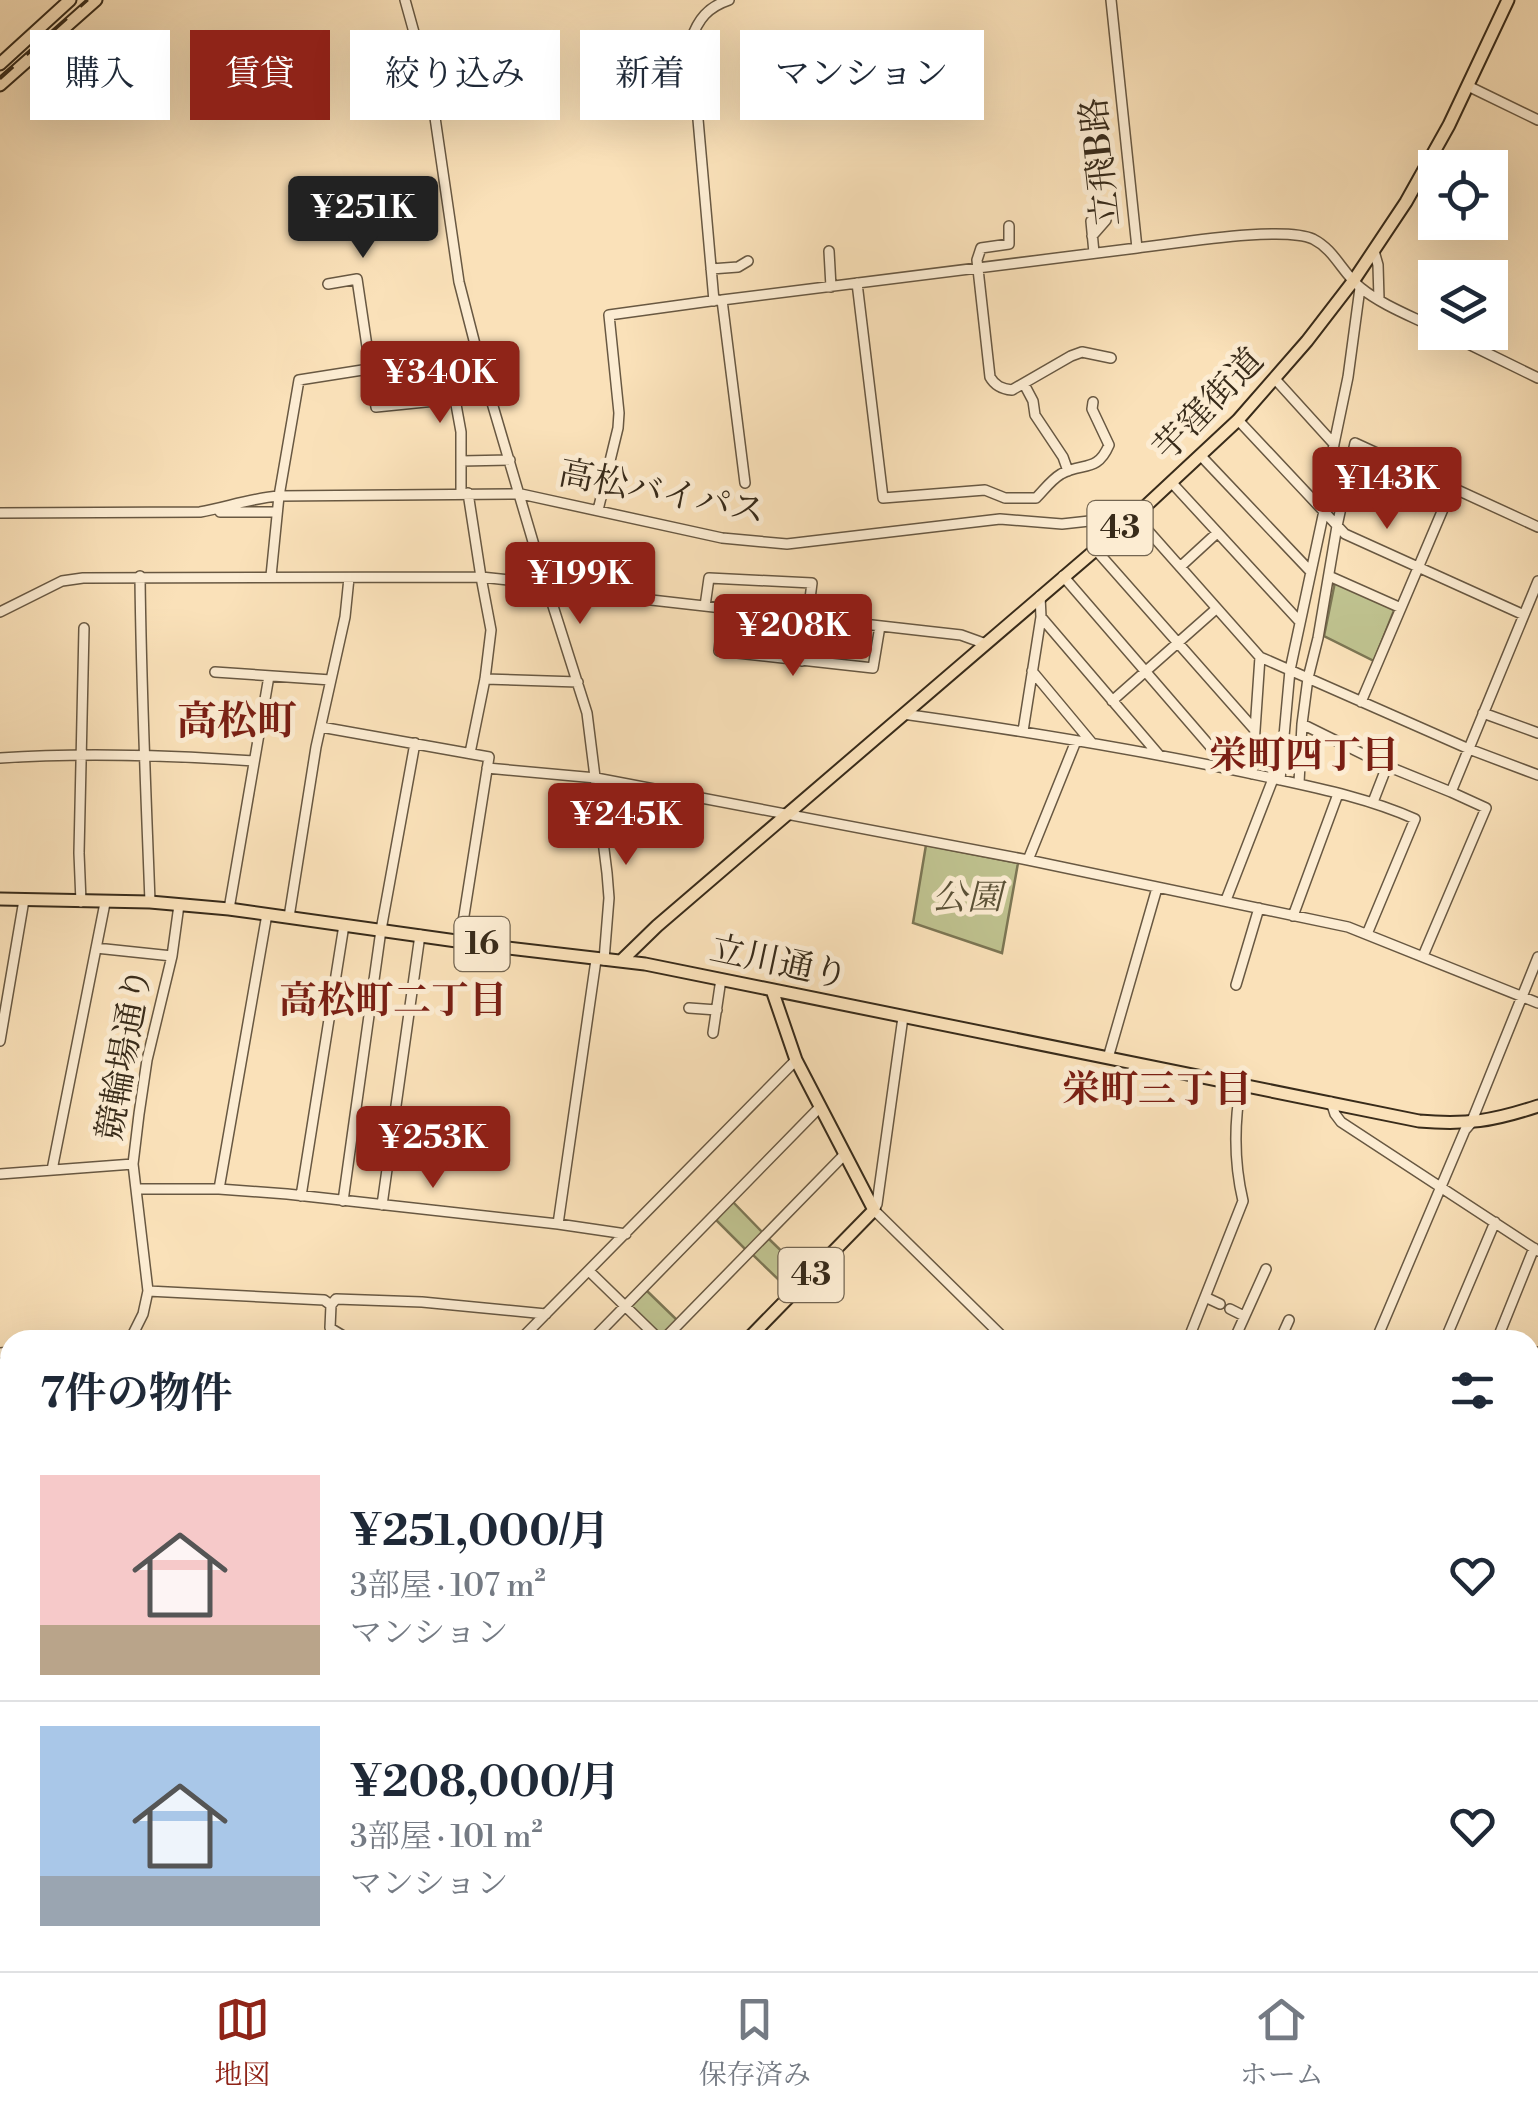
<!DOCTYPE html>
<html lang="ja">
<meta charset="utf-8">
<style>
body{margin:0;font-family:"Libre Bodoni","Noto Serif JP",serif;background:#f2f2f3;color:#1f2937;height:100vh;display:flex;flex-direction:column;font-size:38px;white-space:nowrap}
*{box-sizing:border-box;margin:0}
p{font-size:32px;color:#747a83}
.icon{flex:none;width:55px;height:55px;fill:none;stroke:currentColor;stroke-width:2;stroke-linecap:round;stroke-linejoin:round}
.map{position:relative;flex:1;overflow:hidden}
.side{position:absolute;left:0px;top:1330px;width:1540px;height:642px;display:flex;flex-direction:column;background:#fff;border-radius:30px 30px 0 0;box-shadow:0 10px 40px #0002}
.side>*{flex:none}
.hud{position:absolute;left:30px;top:30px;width:1000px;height:90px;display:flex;gap:20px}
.buttons{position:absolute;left:1418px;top:150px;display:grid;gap:20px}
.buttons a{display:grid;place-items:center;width:90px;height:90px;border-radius:0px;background:#fff;box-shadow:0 10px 40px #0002;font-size:50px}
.price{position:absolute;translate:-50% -85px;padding:0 22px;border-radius:10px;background:#8f2418;color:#fff;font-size:32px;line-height:65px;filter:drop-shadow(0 2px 5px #0008)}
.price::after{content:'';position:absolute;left:50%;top:60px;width:30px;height:22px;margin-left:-15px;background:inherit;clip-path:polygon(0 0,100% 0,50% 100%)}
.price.selected{background:#222;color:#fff}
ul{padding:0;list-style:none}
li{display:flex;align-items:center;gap:30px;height:250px;padding:0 40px}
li+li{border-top:2px solid #e0e1e3}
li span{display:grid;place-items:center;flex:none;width:280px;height:200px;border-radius:0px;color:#555}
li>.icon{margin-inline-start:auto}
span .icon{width:120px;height:120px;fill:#fffc;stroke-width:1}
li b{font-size:42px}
h2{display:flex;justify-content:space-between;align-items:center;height:120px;padding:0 40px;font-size:42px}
.tag{padding:0 35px;border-radius:0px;background:#fff;box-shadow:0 10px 40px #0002;font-size:35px;line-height:90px}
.tag.selected{background:#8f2418;color:#fff}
.tabs{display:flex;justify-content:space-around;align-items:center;height:140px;border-top:2px solid #e0e1e3;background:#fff;font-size:28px;color:#747a83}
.tabs a{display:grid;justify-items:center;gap:5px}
.tabs .selected{color:#8f2418}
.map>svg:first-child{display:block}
.park{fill:#bfc28f;stroke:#7c7654;stroke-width:2.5}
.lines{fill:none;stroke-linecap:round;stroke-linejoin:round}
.minor-casing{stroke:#685842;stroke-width:12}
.major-casing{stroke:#382b1a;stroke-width:15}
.minor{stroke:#fcecd2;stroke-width:9}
.major{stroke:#fae1b9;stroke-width:11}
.rail{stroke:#382b1a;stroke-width:2.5;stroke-dasharray:18 18;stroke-linecap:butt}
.labels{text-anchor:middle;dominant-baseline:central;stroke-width:10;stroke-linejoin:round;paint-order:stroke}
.shield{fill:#fcecd2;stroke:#736551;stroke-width:2.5}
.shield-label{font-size:32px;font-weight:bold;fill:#382b1a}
.street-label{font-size:35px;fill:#382b1a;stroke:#fcecd2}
.park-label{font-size:35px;font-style:italic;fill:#5a5137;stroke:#fcecd2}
.neighbourhood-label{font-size:38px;font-weight:bold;fill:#7a1f14;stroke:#fcecd2}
.quarter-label{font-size:40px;font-weight:bold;fill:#7a1f14;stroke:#fcecd2}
</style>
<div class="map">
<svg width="1538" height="1971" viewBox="0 0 1538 1971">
<rect width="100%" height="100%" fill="#fae1b9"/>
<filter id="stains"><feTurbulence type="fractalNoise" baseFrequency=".002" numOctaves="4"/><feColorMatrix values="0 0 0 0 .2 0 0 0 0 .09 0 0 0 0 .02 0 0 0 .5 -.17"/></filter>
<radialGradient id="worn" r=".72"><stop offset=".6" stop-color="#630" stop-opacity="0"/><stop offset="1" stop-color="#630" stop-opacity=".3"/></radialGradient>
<path class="park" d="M1335 582 1395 608 1374 661 1324 636Z
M926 845 1018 863 1002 953 913 923Z
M732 1201 764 1234 747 1251 716 1220Z
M768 1238 804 1273 790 1287 784 1285 752 1254Z
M645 1289 678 1321 661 1338 628 1307Z"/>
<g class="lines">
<g class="minor-casing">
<path id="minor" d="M405 0 432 97 459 282 477 352 539 562 587 713 607 873 609 898 604 960
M1111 0 1137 248C1174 244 1283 225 1313 239 1335 250 1342 273 1361 288 1382 305 1411 316 1435 328
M1468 86 1538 120
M1091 221 1094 253
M1009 226V244L981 248 977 260 990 377C995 386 1002 389 1012 390L1071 356 1082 352 1111 358
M1092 236 1106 220
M829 251 831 287
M1374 251 1378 265 1379 299
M711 269 738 267 748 261
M857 283 883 498 985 490 1005 498H1036C1044 490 1051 480 1061 474 1083 462 1097 473 1109 445L1092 409 1093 402
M328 284 357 279 376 407 455 399 461 432V493
M714 301 691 40C698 19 708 7 729 0
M1444 332 1538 378
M1275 379 1334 444
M1024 384 1033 401 1035 415 1063 457 1068 471
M1238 420 1345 534 1524 615
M1201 456 1311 572
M461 461 510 460
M745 483 722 300 1137 248
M1172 483 1300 622
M468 493 481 577 491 630 485 679 470 753
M598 510 618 428 619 413 609 315 718 300
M220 512H277
M0 513 200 512C227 507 252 498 279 496L521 494 722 538 787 544 1000 519 1062 524 1135 516 1260 657 1469 749 1538 775
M1095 549 1254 729
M1180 567 1217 533
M140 576C141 685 146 793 150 902
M271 576 279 496 299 380 477 352
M1063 576 1228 767
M1329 576 1401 608
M705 606 709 578 812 583 802 661
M724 608 719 651 873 668 880 626
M0 612 62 581 83 578 481 577 546 584 616 596 934 632 961 635 986 644
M1041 617 1159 755
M1032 671 1092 743
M215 672 331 680
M485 679 578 682
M1112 701 1216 609
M1361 702 1452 488
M1483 713 1538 733
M903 714C1025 731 1147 751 1267 777 1318 788 1368 798 1415 819L1367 934
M1302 724 1387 766 1451 792 1538 581
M321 727 489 757 460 941
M1023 731 1041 617 1040 596
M0 758C86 752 168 755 254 761
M487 768 596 778 1028 860 1348 927 1538 1003
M1252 774 1260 657
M1280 780 1290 670 1324 511 1334 444 1348 377 1360 288
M1299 783 1302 724 1308 678 1318 638 1337 526 1355 443 1538 527
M1373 802 1387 766
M1028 860 1076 741
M1226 900 1273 779
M81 902 79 853 84 628
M229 909 269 676
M1293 916 1338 794
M289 917 316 747 345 617 349 578
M96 948 172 956
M1423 956 1486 808 1451 792
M1236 985 1259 908
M689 1008 717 1010
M903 1017 877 1204 874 1210 1006 1340
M713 1033 721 979
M0 1041 24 900
M1108 1058 1157 888
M1331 1102 1335 1114 1341 1122 1538 1251
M52 1170 105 903
M0 1174 133 1164
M136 1189H219L287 1194 558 1224 626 1234
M219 1189 267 914
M301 1196 344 925
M343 1201 381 930 415 743
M382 1205 420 935
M558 1224 596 960
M589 1271 660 1340
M148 1291 324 1300 331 1305
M1205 1297 1220 1304
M1230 1309 1244 1316
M130 1340 143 1314 148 1291 133 1164 139 1114 147 1060 172 956 179 905
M350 1340 330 1328 331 1305 336 1299 422 1302 546 1314
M520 1340 796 1060
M592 1340 820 1107
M663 1340 844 1155
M1188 1340 1243 1201C1234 1163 1234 1123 1241 1084
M1234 1340 1266 1269
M1280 1340 1289 1320
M1376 1340 1465 1130 1471 1123 1538 957
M1445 1340 1495 1222
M1497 1340 1534 1248
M0 1353 10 1352
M1530 1370 1538 1352
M0 1533 10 1532
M1530 1579 1538 1560
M0 1600 10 1599
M0 1654 10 1653
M1530 1710 1538 1713
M1530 1741 1538 1721
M0 1839 10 1840
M1530 1841 1538 1846
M1530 1935 1538 1938
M1384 1962 1403 1971
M0 1964 3 1971
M146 1971 148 1962
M197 1971 200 1962
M849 1971 857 1963
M1269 1971 1277 1962
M1340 1971 1349 1962
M1433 1971 1437 1962"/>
</g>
<g class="major-casing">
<path id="major" d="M0 64 70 0
M0 85 96 0
M0 899 150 902 229 909 499 947 645 964 1419 1121C1467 1125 1493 1121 1538 1106
M621 961 657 926 1135 516 1238 420 1307 341 1354 280 1406 202 1449 125 1508 0
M747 1340 874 1210 796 1060 772 990
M554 1962 562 1971"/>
</g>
<use href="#minor" class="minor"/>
<use href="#major" class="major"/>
<path class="rail" d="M0 79 88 0"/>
</g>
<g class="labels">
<g class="shield">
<rect x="1087.5" y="501" width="65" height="54" rx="8"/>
<rect x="454.5" y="917" width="55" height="54" rx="8"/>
<rect x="778.5" y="1248" width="65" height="54" rx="8"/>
</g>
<g class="shield-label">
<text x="1120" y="528">43</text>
<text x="482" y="944">16</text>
<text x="811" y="1275">43</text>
</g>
<g class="street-label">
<text transform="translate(1101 162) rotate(-96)">立飛B路</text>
<text transform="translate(1209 405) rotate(-46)">芋窪街道</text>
<text transform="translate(662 493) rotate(11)">高松バイパス</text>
<text transform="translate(779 963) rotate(12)">立川通り</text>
<text transform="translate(125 1054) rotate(-80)">競輪場通り</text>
</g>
<g class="park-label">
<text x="967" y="898">公園</text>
</g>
<g class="neighbourhood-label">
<text x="1304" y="756">栄町四丁目</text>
<text x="393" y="1001">高松町二丁目</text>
<text x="1157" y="1090">栄町三丁目</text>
</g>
<g class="quarter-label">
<text x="237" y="722">高松町</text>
</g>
</g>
<rect width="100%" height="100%" filter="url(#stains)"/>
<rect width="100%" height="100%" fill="url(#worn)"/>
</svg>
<div class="buttons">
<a><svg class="icon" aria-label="locate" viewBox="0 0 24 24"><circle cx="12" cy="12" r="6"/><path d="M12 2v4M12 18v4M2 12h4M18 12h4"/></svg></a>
<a><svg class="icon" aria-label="layers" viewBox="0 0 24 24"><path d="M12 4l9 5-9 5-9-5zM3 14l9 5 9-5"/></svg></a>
</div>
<b class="price selected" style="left:363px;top:261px">¥251K</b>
<b class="price" style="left:440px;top:426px">¥340K</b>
<b class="price" style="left:1387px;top:532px">¥143K</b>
<b class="price" style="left:580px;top:627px">¥199K</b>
<b class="price" style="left:793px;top:679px">¥208K</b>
<b class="price" style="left:626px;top:868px">¥245K</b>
<b class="price" style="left:433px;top:1191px">¥253K</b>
<div class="hud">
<a class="tag">購入</a>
<a class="tag selected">賃貸</a>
<a class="tag">絞り込み</a>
<a class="tag">新着</a>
<a class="tag">マンション</a>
</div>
<section class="side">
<h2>7件の物件<svg class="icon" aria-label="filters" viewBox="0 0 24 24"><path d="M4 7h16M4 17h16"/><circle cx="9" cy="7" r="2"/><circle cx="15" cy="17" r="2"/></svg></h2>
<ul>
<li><span style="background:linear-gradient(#f6c9c9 75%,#b9a48a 0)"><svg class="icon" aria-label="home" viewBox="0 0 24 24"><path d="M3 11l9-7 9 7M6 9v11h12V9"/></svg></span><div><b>¥251,000/月</b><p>3部屋 · 107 m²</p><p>マンション</p></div><svg class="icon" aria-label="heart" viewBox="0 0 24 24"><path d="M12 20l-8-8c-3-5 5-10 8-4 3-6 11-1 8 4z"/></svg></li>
<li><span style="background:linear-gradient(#a9c7e8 75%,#9aa5b1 0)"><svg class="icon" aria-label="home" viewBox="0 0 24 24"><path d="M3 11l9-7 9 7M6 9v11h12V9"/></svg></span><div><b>¥208,000/月</b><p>3部屋 · 101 m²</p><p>マンション</p></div><svg class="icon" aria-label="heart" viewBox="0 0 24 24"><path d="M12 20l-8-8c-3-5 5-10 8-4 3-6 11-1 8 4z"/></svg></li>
</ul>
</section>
</div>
<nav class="tabs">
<a class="selected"><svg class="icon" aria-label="map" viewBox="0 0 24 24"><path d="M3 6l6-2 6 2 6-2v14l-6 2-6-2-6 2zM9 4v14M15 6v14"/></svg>地図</a>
<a><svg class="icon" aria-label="saved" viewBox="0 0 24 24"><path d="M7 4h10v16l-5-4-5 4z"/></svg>保存済み</a>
<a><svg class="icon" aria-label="home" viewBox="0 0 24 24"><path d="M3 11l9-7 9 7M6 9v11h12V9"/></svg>ホーム</a>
</nav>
